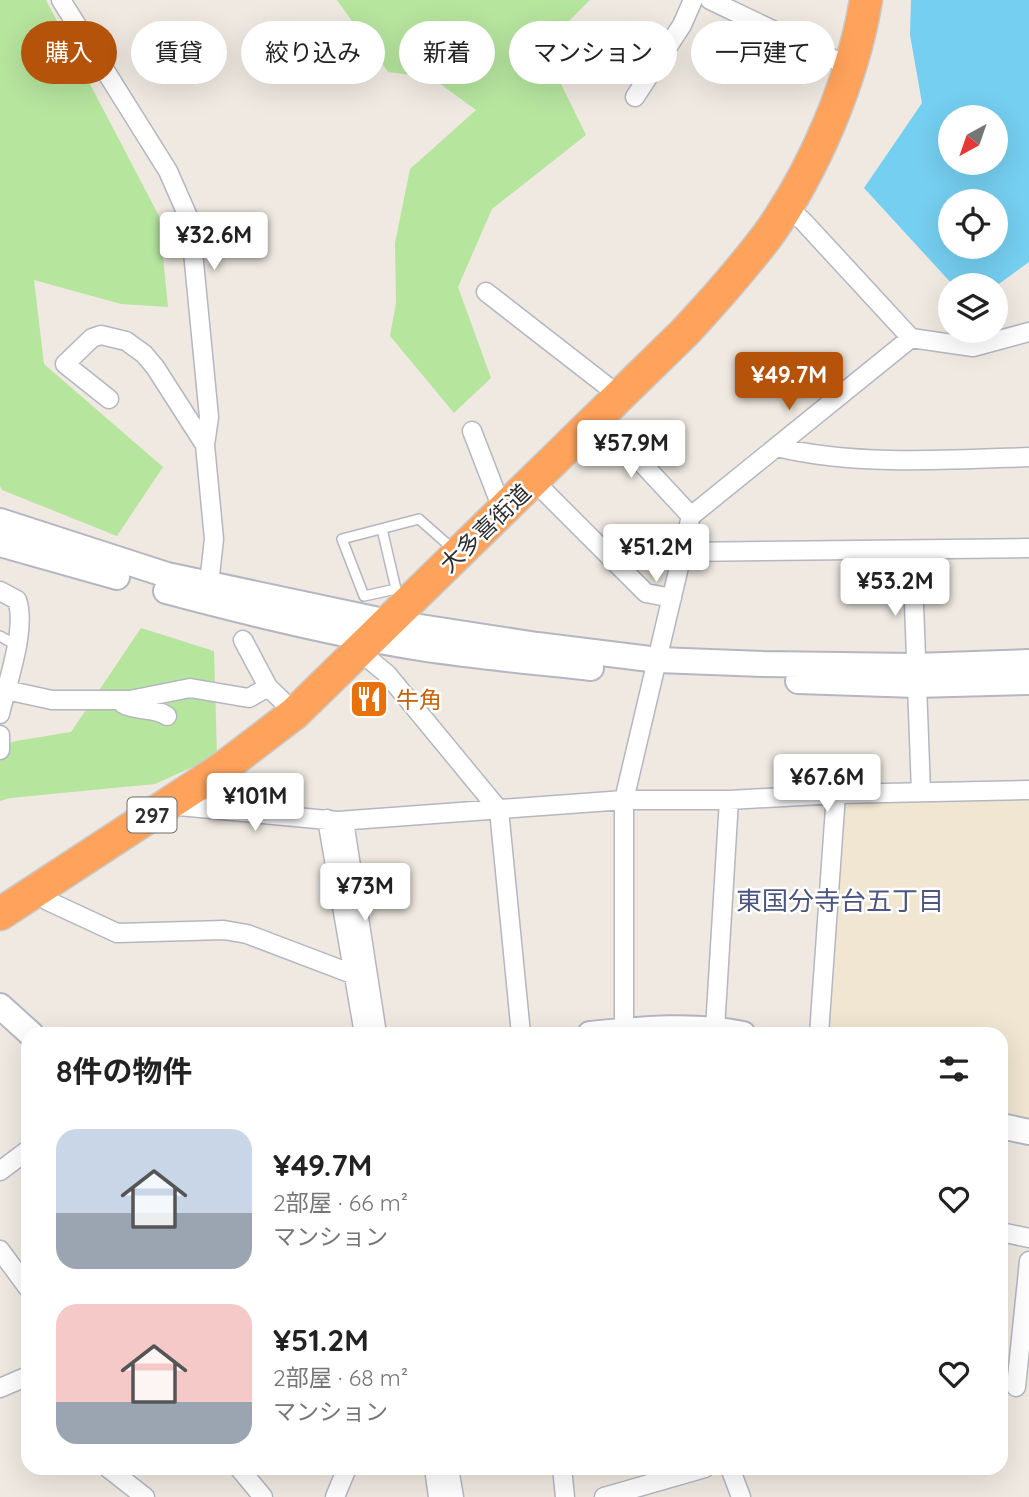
<!DOCTYPE html>
<html lang="ja">
<meta charset="utf-8">
<style>
body{margin:0;font-family:Quicksand,"Noto Sans JP",sans-serif;background:#f6f6f6;color:#222;height:100vh;display:flex;flex-direction:column;font-size:26px;white-space:nowrap}
*{box-sizing:border-box;margin:0}
p{font-size:23px;color:#767676}
.icon{flex:none;width:38px;height:38px;fill:none;stroke:currentColor;stroke-width:2;stroke-linecap:round;stroke-linejoin:round}
.map{position:relative;flex:1;overflow:hidden}
.sheet{position:absolute;left:21px;top:1027px;width:987px;height:448px;display:flex;flex-direction:column;background:#fff;border-radius:21px;box-shadow:0 7px 28px #0002}
.sheet>*{flex:none}
.banner{position:absolute;left:21px;top:21px;width:987px;height:63px;display:flex;gap:14px}
.needle{width:46px;rotate:220deg}
.tools{position:absolute;left:938px;top:105px;display:grid;gap:14px}
.tools a{display:grid;place-items:center;width:70px;height:70px;border-radius:50%;background:#fff;box-shadow:0 7px 28px #0002;font-size:35px}
.price{position:absolute;translate:-50% -60px;padding:0 16px;border-radius:7px;background:#fff;color:#222;font-size:23px;line-height:46px;filter:drop-shadow(0 2px 4px #0008)}
.price::after{content:'';position:absolute;left:50%;top:42px;width:21px;height:16px;margin-left:-10px;background:inherit;clip-path:polygon(0 0,100% 0,50% 100%)}
.price.current{background:#b45309;color:#fff}
ul{padding:0;list-style:none}
li{display:flex;align-items:center;gap:21px;height:175px;padding:0 35px}
li span{display:grid;place-items:center;flex:none;width:196px;height:140px;border-radius:21px;color:#555}
li>.icon{margin-inline-start:auto}
span .icon{width:84px;height:84px;fill:#fffc;stroke-width:1}
li b{font-size:30px}
h2{display:flex;justify-content:space-between;align-items:center;height:84px;padding:0 35px;font-size:30px}
.pill{padding:0 24px;border-radius:32px;background:#fff;box-shadow:0 7px 28px #0002;font-size:24px;line-height:63px}
.pill.current{background:#b45309;color:#fff}
.map>svg:first-child{display:block}
.education{fill:#f0e6d1}
.green{fill:#b6e59e}
.water{fill:#75cff0;fill-rule:evenodd}
.lines{fill:none;stroke-linecap:round;stroke-linejoin:round}
.lane-casing{stroke:#b4b7c1;stroke-width:12}
.street-casing{stroke:#b4b7c1;stroke-width:21}
.secondary-casing{stroke:#b4b7c1;stroke-width:28}
.highway-casing{stroke:#c9c9c9;stroke-width:35}
.lane{stroke:#fff;stroke-width:9}
.street{stroke:#fff;stroke-width:18}
.secondary{stroke:#fff;stroke-width:24}
.highway{stroke:#ffa35c;stroke-width:32}
.labels{text-anchor:middle;dominant-baseline:central;stroke-width:5;stroke-linejoin:round;paint-order:stroke}
.shield{fill:#fff;stroke:#6d6d6d;stroke-width:2}
.shield-label{font-size:21px;font-weight:bold;fill:#2e2e2e}
.street-label{font-size:23px;fill:#2e2e2e;stroke:#fff}
.food-label{font-size:23px;fill:#c56008;stroke:#fff;text-anchor:start}
.quarter-label{font-size:26px;fill:#4d5680;stroke:#fff}
</style>
<div class="map">
<svg width="1029" height="1497" viewBox="0 0 1029 1497">
<rect width="100%" height="100%" fill="#efe9e1"/>
<path class="education" d="M1029 799V1118L1001 1112V1034H827L843 809 854 801Z"/>
<path class="green" d="M0 0H46L159 216 168 307 121 304 34 280 44 364 163 467 117 536 2 490 0 486Z
M337 0H590L543 47 586 135 492 209 458 287 491 378 454 413 390 336 396 303 395 243 410 169 476 110 432 78 388 72Z
M141 628 214 651 217 756 155 784 10 798 0 801V746L16 741 71 732Z"/>
<path class="water" d="M911 0H1029V262L996 286 953 285 864 188 922 103 910 35ZM950 117H996V163H950ZM950 201H996V247H950Z"/>
<g class="lines">
<g class="lane-casing">
<path id="lane" d="M382 529 396 589 364 596 342 539 419 519 454 550
M0 636 16 645"/>
</g>
<g class="street-casing">
<path id="street" d="M61 0 168 171 190 221 209 417 205 445 214 539 209 584
M710 0 850 67
M635 97 682 25 693 0
M786 206 803 221 911 338 973 347 1029 332
M486 292 621 397
M109 399 65 364 92 338 101 335 126 341 144 354 155 367 205 445
M599 417 691 516
M472 431 503 511
M777 447C854 466 949 460 1029 457
M534 481 646 593 672 598
M912 550 921 792
M683 552 1029 548
M0 591 17 600C27 629 7 683 0 714
M243 640 268 687 295 713
M359 651 387 674 499 810 521 1034
M6 690 52 700H130L190 688 249 698 268 687
M123 704C137 712 155 707 167 716
M0 735V750
M168 805 338 821 624 800H729L836 794 1029 790
M327 819 364 1034
M344 821 377 1034
M36 892 48 901 117 933 224 930 247 934 355 975
M715 1029 729 800
M624 1034V800L691 516 911 338
M819 1034 836 794
M0 1171 28 1150
M1001 1232 1029 1238
M0 1250 28 1288
M1016 1387 1029 1261
M0 1388 28 1376
M108 1468 145 1497
M239 1468 263 1497
M434 1468 438 1497
M449 1468 454 1497
M562 1468 565 1497
M730 1468 741 1497
M335 1497 347 1468
M604 1497 705 1468"/>
</g>
<g class="secondary-casing">
<path id="secondary" d="M0 521 167 575 388 622 537 645 658 660 763 664 915 666 1029 662
M0 544 117 577
M166 591C252 614 338 635 426 649 481 657 536 662 591 668
M798 681 916 685 1029 682
M0 1006 31 1034
M590 1034C642 1029 692 1024 743 1034
M1001 1126 1029 1132"/>
</g>
<g class="highway-casing">
<path id="highway" d="M0 914 223 768 295 713 685 332C714 301 742 269 768 235 815 169 853 79 866 0"/>
</g>
<use href="#lane" class="lane"/>
<use href="#street" class="street"/>
<use href="#secondary" class="secondary"/>
<use href="#highway" class="highway"/>
</g>
<defs>
<g id="restaurant-square" transform="scale(2.0125)"><rect x="-9" y="-9" width="18" height="18" rx="4" fill="#e8710a" stroke="#fff"/><path d="M-5-6h1v4h1v-4h1v4h1v-4h1v5L-1.5 .5V6h-2V.5L-5-1ZM5-6V6H3V1.5H1.5Q1.5-4 5-6Z" fill="#fff"/></g>
</defs>
<g fill-rule="evenodd">
<use href="#restaurant-square" x="369" y="699"/>
</g>
<g class="labels">
<rect class="shield" x="127.5" y="797.5" width="49" height="35" rx="5"/>
<g class="shield-label">
<text x="152" y="815">297</text>
</g>
<g class="street-label">
<text transform="translate(485 528) rotate(-44)">大多喜街道</text>
</g>
<g class="food-label">
<text x="396" y="699">牛角</text>
</g>
<g class="quarter-label">
<text x="840" y="900">東国分寺台五丁目</text>
</g>
</g>
</svg>
<div class="tools">
<a><svg class="needle" viewBox="-14 -14 28 28"><path d="M0-13l5 13h-10z" fill="#e53935"/><path d="M0 13l5-13h-10z" fill="#767676"/></svg></a>
<a><svg class="icon" aria-label="locate" viewBox="0 0 24 24"><circle cx="12" cy="12" r="6"/><path d="M12 2v4M12 18v4M2 12h4M18 12h4"/></svg></a>
<a><svg class="icon" aria-label="layers" viewBox="0 0 24 24"><path d="M12 4l9 5-9 5-9-5zM3 14l9 5 9-5"/></svg></a>
</div>
<b class="price" style="left:214px;top:272px">¥32.6M</b>
<b class="price current" style="left:789px;top:412px">¥49.7M</b>
<b class="price" style="left:631px;top:480px">¥57.9M</b>
<b class="price" style="left:656px;top:584px">¥51.2M</b>
<b class="price" style="left:895px;top:618px">¥53.2M</b>
<b class="price" style="left:827px;top:814px">¥67.6M</b>
<b class="price" style="left:255px;top:833px">¥101M</b>
<b class="price" style="left:365px;top:923px">¥73M</b>
<div class="banner">
<a class="pill current">購入</a>
<a class="pill">賃貸</a>
<a class="pill">絞り込み</a>
<a class="pill">新着</a>
<a class="pill">マンション</a>
<a class="pill">一戸建て</a>
</div>
<section class="sheet">
<h2>8件の物件<svg class="icon" aria-label="filters" viewBox="0 0 24 24"><path d="M4 7h16M4 17h16"/><circle cx="9" cy="7" r="2"/><circle cx="15" cy="17" r="2"/></svg></h2>
<ul>
<li><span style="background:linear-gradient(#c9d6e8 60%,#9aa5b1 0)"><svg class="icon" aria-label="home" viewBox="0 0 24 24"><path d="M3 11l9-7 9 7M6 9v11h12V9"/></svg></span><div><b>¥49.7M</b><p>2部屋 · 66 m²</p><p>マンション</p></div><svg class="icon" aria-label="heart" viewBox="0 0 24 24"><path d="M12 20l-8-8c-3-5 5-10 8-4 3-6 11-1 8 4z"/></svg></li>
<li><span style="background:linear-gradient(#f6c9c9 70%,#9aa5b1 0)"><svg class="icon" aria-label="home" viewBox="0 0 24 24"><path d="M3 11l9-7 9 7M6 9v11h12V9"/></svg></span><div><b>¥51.2M</b><p>2部屋 · 68 m²</p><p>マンション</p></div><svg class="icon" aria-label="heart" viewBox="0 0 24 24"><path d="M12 20l-8-8c-3-5 5-10 8-4 3-6 11-1 8 4z"/></svg></li>
</ul>
</section>
</div>
